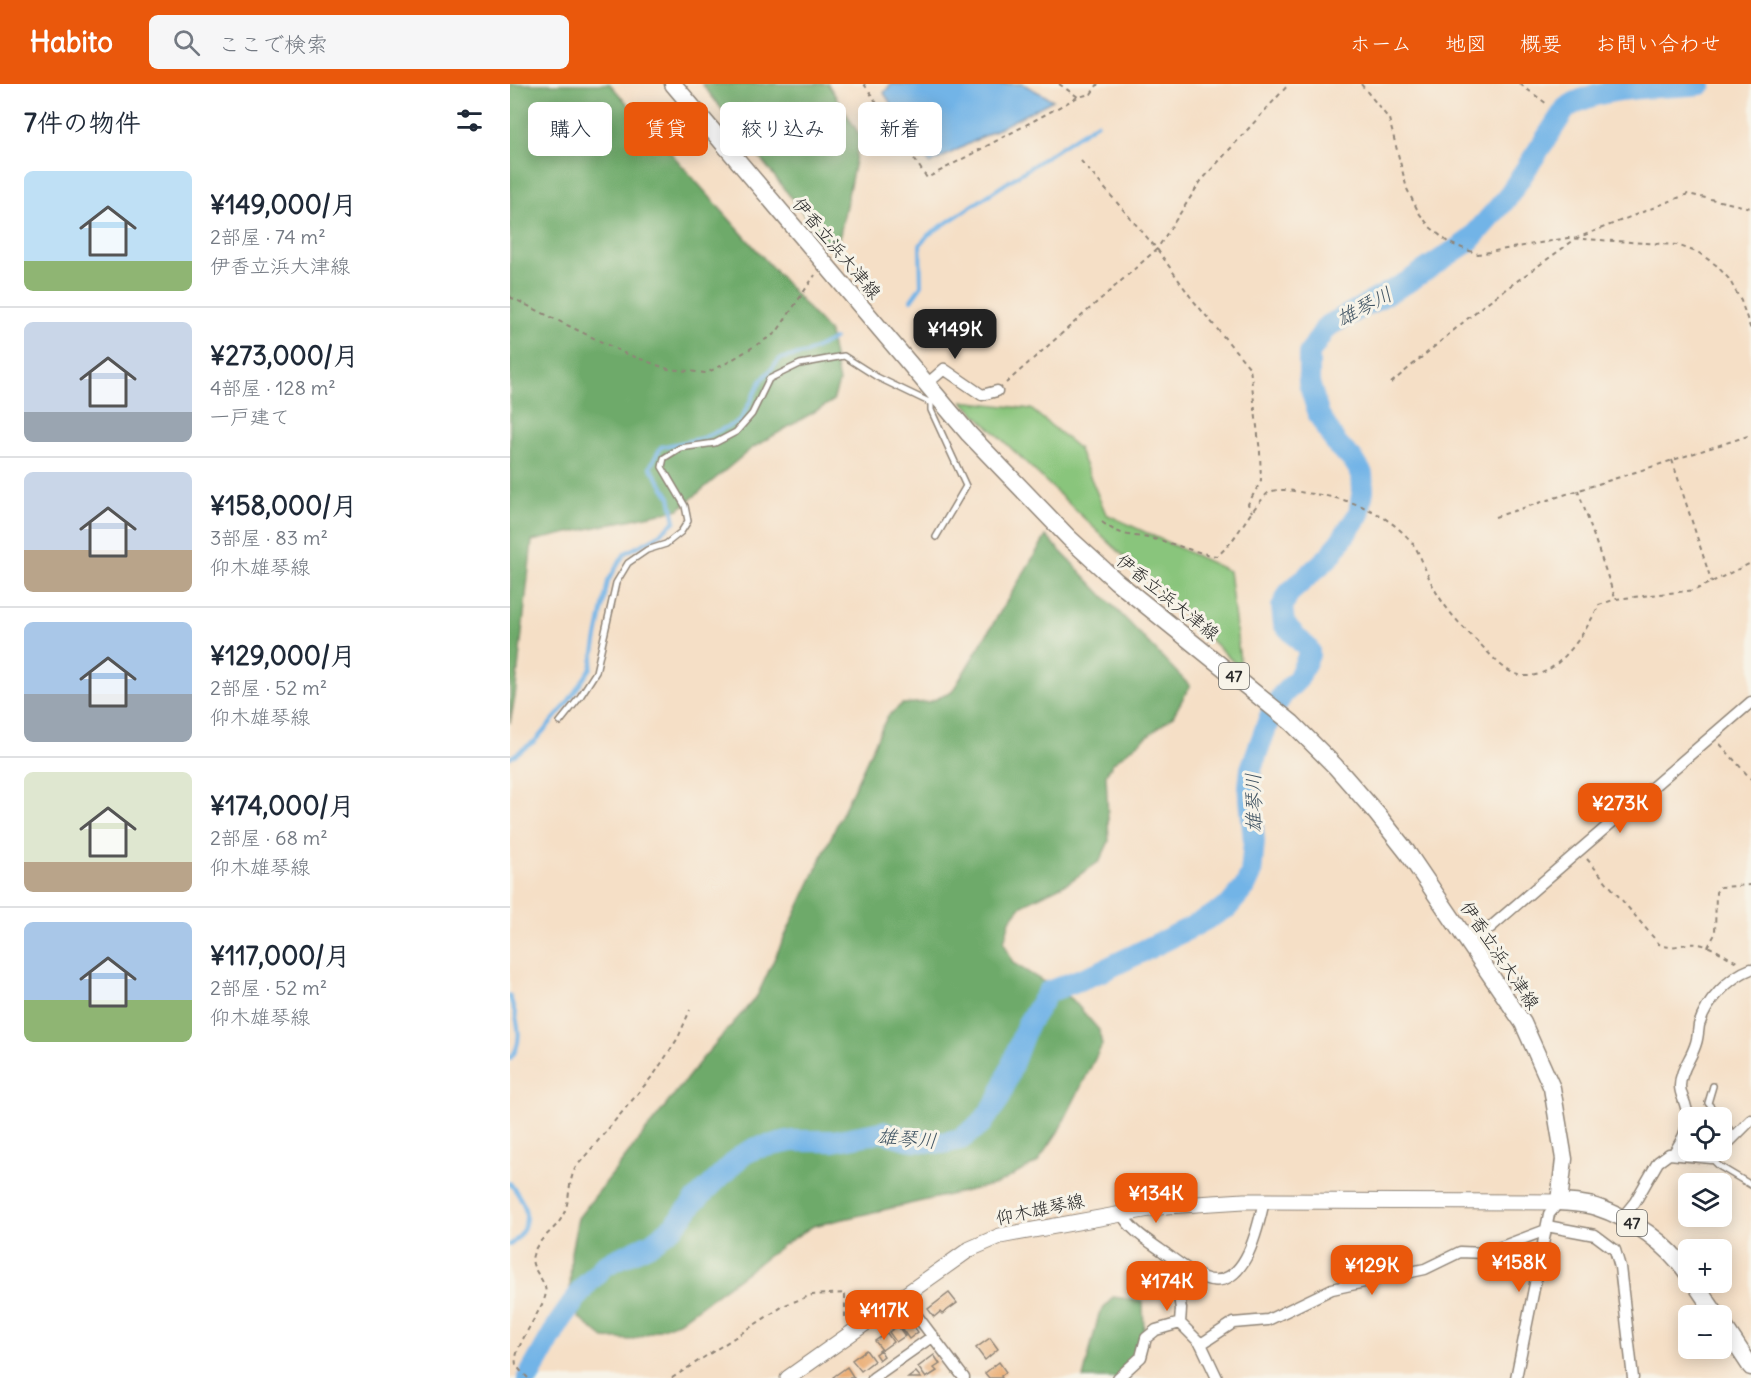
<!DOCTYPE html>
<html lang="ja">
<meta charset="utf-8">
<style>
body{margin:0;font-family:Delius,"Klee One",sans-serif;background:#f6f6f7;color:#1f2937;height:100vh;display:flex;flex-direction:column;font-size:22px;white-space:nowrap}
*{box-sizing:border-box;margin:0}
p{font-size:20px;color:#747a83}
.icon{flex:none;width:33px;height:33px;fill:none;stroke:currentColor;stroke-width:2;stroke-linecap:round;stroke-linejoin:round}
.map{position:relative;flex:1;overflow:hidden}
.sheet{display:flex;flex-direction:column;background:#fff;width:510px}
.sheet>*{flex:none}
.guide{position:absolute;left:18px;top:18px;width:570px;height:54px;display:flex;gap:12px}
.tools{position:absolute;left:1168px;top:1023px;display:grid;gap:12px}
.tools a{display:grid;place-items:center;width:54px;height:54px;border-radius:9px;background:#fff;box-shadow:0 3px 15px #0003;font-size:30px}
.price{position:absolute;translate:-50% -51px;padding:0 14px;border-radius:12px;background:#ea580c;color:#fff;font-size:20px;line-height:39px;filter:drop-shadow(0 2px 3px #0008)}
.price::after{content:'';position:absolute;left:50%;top:36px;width:18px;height:14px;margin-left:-9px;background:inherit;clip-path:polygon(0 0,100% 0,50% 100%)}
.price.selected{background:#222;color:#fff}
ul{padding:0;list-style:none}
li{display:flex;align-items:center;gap:18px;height:150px;padding:0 24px}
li+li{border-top:2px solid #e0e1e3}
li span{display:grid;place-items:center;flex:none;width:168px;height:120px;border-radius:9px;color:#555}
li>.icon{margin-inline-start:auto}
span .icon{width:72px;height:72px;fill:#fffc;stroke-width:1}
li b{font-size:26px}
h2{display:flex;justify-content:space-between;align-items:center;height:72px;padding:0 24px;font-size:26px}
.pill{padding:0 21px;border-radius:9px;background:#fff;box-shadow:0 3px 15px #0003;font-size:21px;line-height:54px}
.pill.selected{background:#ea580c;color:#fff}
header{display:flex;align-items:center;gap:36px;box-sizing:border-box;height:84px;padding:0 30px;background:#ea580c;color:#fff}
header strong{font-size:28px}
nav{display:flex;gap:33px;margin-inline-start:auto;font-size:21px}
.search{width:420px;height:54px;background:#f6f6f7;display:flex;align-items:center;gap:15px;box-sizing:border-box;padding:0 21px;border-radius:9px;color:#747a83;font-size:22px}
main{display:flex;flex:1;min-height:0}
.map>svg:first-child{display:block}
.green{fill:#89c57b;stroke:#5a7853;stroke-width:1.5}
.forest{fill:#6eaa6b;stroke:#4c6a4b;stroke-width:1.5}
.water{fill:#72b4e7;stroke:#4e7089;stroke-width:1.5}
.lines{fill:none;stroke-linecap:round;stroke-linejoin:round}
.stream{stroke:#72b4e7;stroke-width:4}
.river{stroke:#72b4e7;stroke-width:22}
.building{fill:#eaab71}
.lane-casing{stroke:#908578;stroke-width:8}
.street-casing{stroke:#908578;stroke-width:13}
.secondary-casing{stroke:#908578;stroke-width:17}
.primary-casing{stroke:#908578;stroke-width:19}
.path{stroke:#908578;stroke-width:2;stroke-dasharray:4.5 4.5;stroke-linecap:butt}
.lane{stroke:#fff;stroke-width:5}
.street{stroke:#fff;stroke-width:10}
.secondary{stroke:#fff;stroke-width:15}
.primary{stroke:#fff;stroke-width:16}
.labels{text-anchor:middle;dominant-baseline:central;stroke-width:6;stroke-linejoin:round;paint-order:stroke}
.shield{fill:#f7f3e8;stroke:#686764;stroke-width:1.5}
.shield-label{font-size:16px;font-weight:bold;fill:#2b2b2b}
.street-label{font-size:18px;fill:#2b2b2b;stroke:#f7f3e8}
.water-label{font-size:20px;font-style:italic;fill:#405463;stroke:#f7f3e8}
</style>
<header>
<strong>Habito</strong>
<div class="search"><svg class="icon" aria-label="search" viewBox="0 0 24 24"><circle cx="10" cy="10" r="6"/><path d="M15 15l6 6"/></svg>ここで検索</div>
<nav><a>ホーム</a><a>地図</a><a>概要</a><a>お問い合わせ</a></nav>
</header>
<main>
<section class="sheet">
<h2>7件の物件<svg class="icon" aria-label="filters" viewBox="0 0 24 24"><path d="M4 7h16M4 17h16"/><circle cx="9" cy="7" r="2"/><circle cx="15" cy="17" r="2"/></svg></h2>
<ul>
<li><span style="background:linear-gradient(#bfe0f5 75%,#8fb573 0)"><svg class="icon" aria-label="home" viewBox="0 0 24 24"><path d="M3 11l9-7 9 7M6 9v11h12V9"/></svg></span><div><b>¥149,000/月</b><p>2部屋 · 74 m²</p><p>伊香立浜大津線</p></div></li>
<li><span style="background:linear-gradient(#c9d6e8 75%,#9aa5b1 0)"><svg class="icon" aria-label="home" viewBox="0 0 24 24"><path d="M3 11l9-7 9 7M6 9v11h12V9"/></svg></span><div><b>¥273,000/月</b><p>4部屋 · 128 m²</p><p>一戸建て</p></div></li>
<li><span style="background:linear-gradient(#c9d6e8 65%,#b9a48a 0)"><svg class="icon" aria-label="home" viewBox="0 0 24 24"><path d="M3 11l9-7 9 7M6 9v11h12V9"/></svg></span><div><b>¥158,000/月</b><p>3部屋 · 83 m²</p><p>仰木雄琴線</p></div></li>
<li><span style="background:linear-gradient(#a9c7e8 60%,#9aa5b1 0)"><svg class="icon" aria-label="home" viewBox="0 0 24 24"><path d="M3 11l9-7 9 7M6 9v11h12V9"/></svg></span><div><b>¥129,000/月</b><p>2部屋 · 52 m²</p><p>仰木雄琴線</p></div></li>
<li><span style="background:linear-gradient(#dfe7d0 75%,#b9a48a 0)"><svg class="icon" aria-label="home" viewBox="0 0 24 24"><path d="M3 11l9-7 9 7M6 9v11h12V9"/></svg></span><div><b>¥174,000/月</b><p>2部屋 · 68 m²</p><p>仰木雄琴線</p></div></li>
<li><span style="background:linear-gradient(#a9c7e8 65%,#8fb573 0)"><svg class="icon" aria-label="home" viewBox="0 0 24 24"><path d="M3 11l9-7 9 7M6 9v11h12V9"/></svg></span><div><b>¥117,000/月</b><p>2部屋 · 52 m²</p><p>仰木雄琴線</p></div></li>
</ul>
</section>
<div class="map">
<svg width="1241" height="1294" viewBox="0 0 1241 1294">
<rect width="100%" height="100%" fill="#f7f3e8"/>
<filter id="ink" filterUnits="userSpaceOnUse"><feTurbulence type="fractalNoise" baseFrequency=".0167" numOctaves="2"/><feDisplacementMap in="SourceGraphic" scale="12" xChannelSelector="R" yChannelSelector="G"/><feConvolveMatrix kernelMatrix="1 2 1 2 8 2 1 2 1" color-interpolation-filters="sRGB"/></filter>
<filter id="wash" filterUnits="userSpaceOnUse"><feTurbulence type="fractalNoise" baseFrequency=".008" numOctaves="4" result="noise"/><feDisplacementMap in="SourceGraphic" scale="24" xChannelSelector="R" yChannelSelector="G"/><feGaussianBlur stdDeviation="1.35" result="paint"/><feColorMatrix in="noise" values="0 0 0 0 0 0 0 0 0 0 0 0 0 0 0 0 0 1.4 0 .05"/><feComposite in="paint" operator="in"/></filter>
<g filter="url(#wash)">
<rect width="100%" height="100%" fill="#f5dfc6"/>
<path class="green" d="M452 317 521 325 568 364 596 430 719 487 731 585Z"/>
<path class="forest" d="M0 0H100L319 248 329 298 323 317 242 364 169 425 22 457 5 613 0 639Z
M192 0H318L350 52 326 171Z
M536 452 680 602 663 632 603 679 596 690 599 757 590 777 559 798 512 821 500 836 494 858 503 879 562 915 589 946 592 961 548 1048 527 1079 487 1100 303 1142 276 1159 170 1237 121 1256 94 1254 69 1234 60 1209 61 1168 68 1134 192 975 247 912 377 633 392 620 419 618 442 608Z
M603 1213 633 1217C633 1248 640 1271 616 1294H573L589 1230Z"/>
<path class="water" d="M381 0H513L543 16 420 80 374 9Z"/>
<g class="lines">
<path class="stream" d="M401 216 411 202 410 161 418 151 587 39
M0 674 25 657 55 622 81 584 98 497 115 469 146 453 165 437 160 413 140 383 151 363 193 354 230 337 251 297 270 275 297 269 324 255
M0 912C6 933 16 957 0 975
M0 1099C13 1116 23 1131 10 1151 7 1155 5 1158 0 1161"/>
<path class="river" d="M18 1294 49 1239 74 1203 95 1181 142 1159 165 1141 184 1118 232 1071 246 1064 283 1057H323L372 1048 406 1057 433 1059 451 1055 472 1039 489 1015 517 941 538 908 592 887 680 844 718 823 735 803 741 790 744 757 739 703 741 685 762 627 773 610 788 595 799 571V566L774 540 772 523 779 509 821 471 849 430 853 406 852 390 844 377 827 361 809 331 799 299V270L816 243 896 199 959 157 997 114 1056 24C1091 0 1147 5 1191 0"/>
</g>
<g id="blocks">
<path class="building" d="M439 1209 447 1219 432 1230 430 1228 424 1233 418 1225Z
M398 1235 408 1248 399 1255 390 1242Z
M388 1242 395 1252 386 1258 379 1248Z
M377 1249 383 1258 372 1266 365 1257Z
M480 1254 488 1265 475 1276 466 1264Z
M356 1266 364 1277 351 1287 342 1276Z
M370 1266 374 1272 369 1276 365 1270Z
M424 1271 430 1280 424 1284 427 1287 416 1294 408 1283Z
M489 1278 496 1288 491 1292 492 1294H479L475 1289Z
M337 1283 344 1294H324L323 1293Z
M406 1288 411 1294H398Z"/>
</g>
</g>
<g filter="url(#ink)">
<use href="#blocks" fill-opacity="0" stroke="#908578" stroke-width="1.5"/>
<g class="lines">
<g class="lane-casing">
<path id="lane" d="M421 316V326L456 402 426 453
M50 638 70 613 86 588 106 499 118 479 137 466 156 460 171 448 178 437 175 422 152 383 154 374 170 364 205 359 226 348 242 330 259 295 290 280 334 272 367 293 421 319
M1203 1002 1198 1019 1210 1034
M1212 1036 1225 1052
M1201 1074 1209 1082 1241 1101"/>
</g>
<g class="street-casing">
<path id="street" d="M417 300 434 285 472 311 487 307
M960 861 1241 618
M1212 1065 1241 1036
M1163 1070C1174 1054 1182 1039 1175 1020 1173 1014 1170 1008 1170 1002 1170 986 1182 974 1186 959 1188 953 1188 947 1189 941 1196 918 1219 893 1241 885
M611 1129C621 1147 639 1157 655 1169 667 1178 680 1188 694 1194 735 1210 748 1143 754 1117
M1112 1134 1125 1118 1148 1078 1159 1070 1201 1074 1210 1066
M1037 1142 1085 1151 1105 1166 1110 1183 1123 1294
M670 1180 666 1194 671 1225 670 1239 691 1260
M392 1212 454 1294
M363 1294 423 1252
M608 1294 631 1273 636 1254 646 1246 670 1239
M707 1294 691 1260 723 1239 758 1236 822 1205 915 1185 950 1168 975 1169 1036 1146
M1006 1294 1039 1130 1049 1118"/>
</g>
<g class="secondary-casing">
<path id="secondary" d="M278 1294 460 1165 490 1152 656 1122 734 1117 1049 1118"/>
</g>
<g class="primary-casing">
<path id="primary" d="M163 0 459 350 559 454 606 497 782 639 825 682 867 730 897 768 1013 939 1042 1004 1054 1075 1049 1118C1061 1119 1074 1119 1086 1123 1123 1135 1157 1159 1179 1191
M1184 1198 1207 1232
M1212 1239 1241 1283"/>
</g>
<path class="path" d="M354 0 417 94 568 13
M549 0 568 13 581 10 588 0
M851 0 879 35 897 105 909 129 920 143 939 159 968 170 1058 154 1167 161 1189 169 1206 181 1219 195 1231 217 1241 246
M1010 0 1037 20
M571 77 647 165 682 215 740 284 750 368 751 397 738 420 742 428
M0 213 114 269 158 285 196 289 215 280 266 249 305 191
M496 299 647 165 691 97 779 0
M881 299 975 220 1067 154 1178 110 1241 124
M1162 376 1202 499
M1068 406 1105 514
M985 433 1241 351
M592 438C614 455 624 450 648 456 668 461 686 469 707 472 725 458 734 436 749 419 752 416 755 411 758 409 769 402 791 409 803 410 839 414 875 428 900 456 911 469 914 485 922 500 933 523 952 543 970 560 981 571 993 587 1009 591 1045 600 1076 547 1089 521L1106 515 1185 506 1241 479
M1210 660 1241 695
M1077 775 1149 860C1162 867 1173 858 1187 860 1201 861 1215 872 1227 878
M1198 863 1205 850 1206 808 1210 803 1241 801
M18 1294C14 1290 8 1285 6 1280 2 1266 30 1229 35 1213 40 1197 18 1186 23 1171 28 1153 46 1147 53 1131 61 1116 57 1099 66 1083L145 989 168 954 180 926
M162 1294 275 1221 302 1211 335 1209V1237"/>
<use href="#lane" class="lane"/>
<use href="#street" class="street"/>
<use href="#secondary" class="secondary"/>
<use href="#primary" class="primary"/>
</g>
</g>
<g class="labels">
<g class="shield">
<rect x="709" y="579" width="30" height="26" rx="4.5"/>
<rect x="1107" y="1126" width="30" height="26" rx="4.5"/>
</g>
<g class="shield-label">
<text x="724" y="592">47</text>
<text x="1122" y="1139">47</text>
</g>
<g class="street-label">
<text transform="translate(327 164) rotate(50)">伊香立浜大津線</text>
<text transform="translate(658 513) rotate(39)">伊香立浜大津線</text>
<text transform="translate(990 871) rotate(56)">伊香立浜大津線</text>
<text transform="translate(530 1125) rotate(-12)">仰木雄琴線</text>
</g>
<g class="water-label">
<text transform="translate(854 222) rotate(-28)">雄琴川</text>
<text transform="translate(743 719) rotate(-91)">雄琴川</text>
<text transform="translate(397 1054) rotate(5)">雄琴川</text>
</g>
</g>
</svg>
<div class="tools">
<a><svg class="icon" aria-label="locate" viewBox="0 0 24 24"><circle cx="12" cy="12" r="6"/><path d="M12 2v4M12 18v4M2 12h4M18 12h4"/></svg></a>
<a><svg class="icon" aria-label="layers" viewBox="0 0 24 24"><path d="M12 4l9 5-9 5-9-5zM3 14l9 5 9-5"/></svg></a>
<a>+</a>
<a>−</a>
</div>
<b class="price selected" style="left:445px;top:276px">¥149K</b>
<b class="price" style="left:1110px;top:750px">¥273K</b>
<b class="price" style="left:646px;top:1140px">¥134K</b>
<b class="price" style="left:1009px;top:1209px">¥158K</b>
<b class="price" style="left:862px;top:1212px">¥129K</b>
<b class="price" style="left:657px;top:1228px">¥174K</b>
<b class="price" style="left:374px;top:1257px">¥117K</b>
<div class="guide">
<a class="pill">購入</a>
<a class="pill selected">賃貸</a>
<a class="pill">絞り込み</a>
<a class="pill">新着</a>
</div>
</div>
</main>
